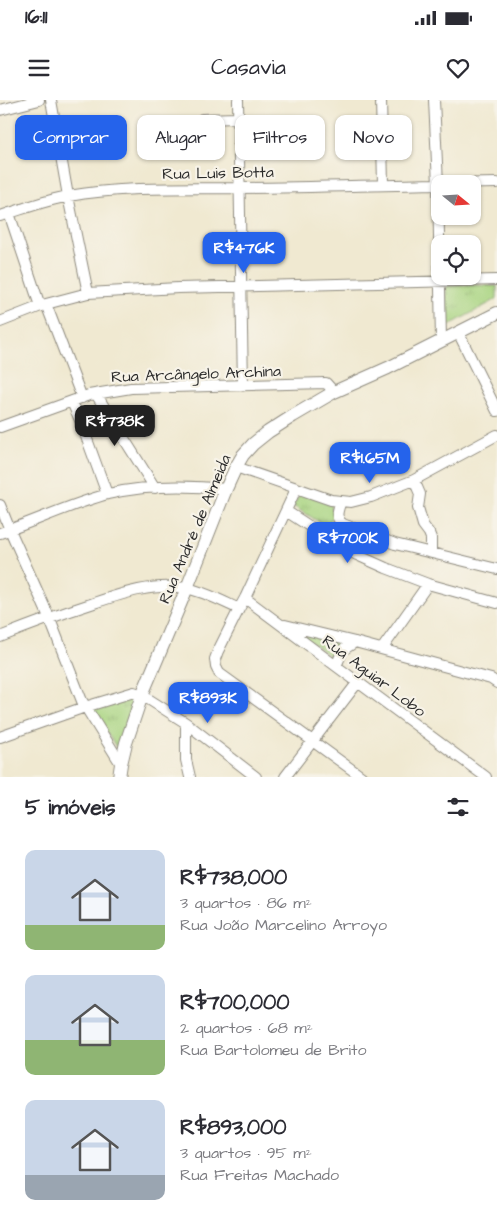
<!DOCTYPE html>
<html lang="pt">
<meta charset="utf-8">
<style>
body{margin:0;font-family:"Architects Daughter",sans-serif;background:#f7f7f7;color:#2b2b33;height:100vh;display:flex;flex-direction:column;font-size:19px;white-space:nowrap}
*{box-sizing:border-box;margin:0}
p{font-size:16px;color:#7c7c81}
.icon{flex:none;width:28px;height:28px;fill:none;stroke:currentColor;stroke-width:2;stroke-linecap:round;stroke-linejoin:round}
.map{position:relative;height:677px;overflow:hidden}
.sheet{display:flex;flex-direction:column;background:#fff;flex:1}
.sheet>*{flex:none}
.hud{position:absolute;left:15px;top:15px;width:468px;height:45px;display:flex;gap:10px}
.needle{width:32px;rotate:108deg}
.buttons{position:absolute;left:431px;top:75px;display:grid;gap:10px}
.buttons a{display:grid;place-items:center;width:50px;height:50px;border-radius:10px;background:#fff;box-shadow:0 1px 4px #0004;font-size:25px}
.price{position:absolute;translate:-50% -42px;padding:0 11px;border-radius:10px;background:#2563eb;color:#fff;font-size:16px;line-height:32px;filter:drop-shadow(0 1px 2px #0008)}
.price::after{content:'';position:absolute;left:50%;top:30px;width:15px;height:11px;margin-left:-8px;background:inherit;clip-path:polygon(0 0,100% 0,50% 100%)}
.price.active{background:#222;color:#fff}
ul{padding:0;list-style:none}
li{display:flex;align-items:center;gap:15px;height:125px;padding:0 25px}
li span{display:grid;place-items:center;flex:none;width:140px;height:100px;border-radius:10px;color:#555}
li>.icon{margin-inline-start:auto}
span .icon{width:60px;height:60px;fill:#fffc;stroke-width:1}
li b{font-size:21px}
h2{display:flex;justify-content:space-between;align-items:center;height:60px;padding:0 25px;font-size:21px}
.chip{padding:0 18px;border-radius:10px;background:#fff;box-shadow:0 1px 4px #0004;font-size:18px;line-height:45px}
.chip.active{background:#2563eb;color:#fff}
.status{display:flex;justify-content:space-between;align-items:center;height:35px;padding:0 25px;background:#fff;direction:ltr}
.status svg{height:14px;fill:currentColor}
header{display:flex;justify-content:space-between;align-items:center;height:65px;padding:0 25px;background:#fff;font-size:22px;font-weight:600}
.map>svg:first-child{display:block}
.park{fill:url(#park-tufts);stroke:#6a8056}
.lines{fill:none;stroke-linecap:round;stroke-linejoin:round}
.minor-casing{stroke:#8e8a7e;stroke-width:12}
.major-casing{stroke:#8e8a7e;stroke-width:14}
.minor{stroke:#fff;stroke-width:10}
.major{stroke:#fff;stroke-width:12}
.labels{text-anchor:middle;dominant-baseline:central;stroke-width:4.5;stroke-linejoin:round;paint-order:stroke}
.street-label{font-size:16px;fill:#2b2b2b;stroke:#f7f3e8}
</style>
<div class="status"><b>16:11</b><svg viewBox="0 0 49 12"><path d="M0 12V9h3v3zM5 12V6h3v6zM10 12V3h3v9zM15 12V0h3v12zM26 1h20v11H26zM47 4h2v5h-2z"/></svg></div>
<header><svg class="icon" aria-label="menu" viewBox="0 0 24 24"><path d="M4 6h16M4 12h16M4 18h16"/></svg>Casavia<svg class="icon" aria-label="heart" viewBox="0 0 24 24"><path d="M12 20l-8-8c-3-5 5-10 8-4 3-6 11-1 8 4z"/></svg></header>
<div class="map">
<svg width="497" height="677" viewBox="0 0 497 677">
<defs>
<pattern id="park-tufts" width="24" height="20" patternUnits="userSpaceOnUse" patternTransform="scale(1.25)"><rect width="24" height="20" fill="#a8d480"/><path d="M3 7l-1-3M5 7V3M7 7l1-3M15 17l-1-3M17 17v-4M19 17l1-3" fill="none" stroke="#91b66f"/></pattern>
</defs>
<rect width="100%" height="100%" fill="#f7f3e8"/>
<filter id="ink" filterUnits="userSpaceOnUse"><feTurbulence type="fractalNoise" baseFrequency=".02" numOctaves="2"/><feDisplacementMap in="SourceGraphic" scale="10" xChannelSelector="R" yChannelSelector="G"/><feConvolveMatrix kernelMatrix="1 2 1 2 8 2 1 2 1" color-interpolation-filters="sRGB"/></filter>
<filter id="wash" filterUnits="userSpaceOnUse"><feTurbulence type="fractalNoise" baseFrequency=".0096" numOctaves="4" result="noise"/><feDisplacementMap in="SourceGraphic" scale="20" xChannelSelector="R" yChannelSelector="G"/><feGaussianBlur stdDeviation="1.12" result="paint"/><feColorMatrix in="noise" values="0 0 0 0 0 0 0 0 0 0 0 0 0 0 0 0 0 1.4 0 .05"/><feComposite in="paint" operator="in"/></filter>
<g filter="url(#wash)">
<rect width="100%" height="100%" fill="#f0e9d1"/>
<path class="park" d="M474 185 497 186V199L446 227V186Z
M301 392 331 402 333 417 326 426 293 406Z
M293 529 346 542 336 561Z
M136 596 120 653 91 608Z"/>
</g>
<g filter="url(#ink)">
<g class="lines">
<g class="minor-casing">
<path id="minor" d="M51 0 68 96 88 193
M238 0 243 286
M381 0 383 84
M434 0 438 84 441 241
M0 10 39 0
M202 19 238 18
M444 84 497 83
M9 113 40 206
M0 116C23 109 46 100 69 96 125 86 182 89 239 88 306 88 373 85 440 84
M46 204 82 298
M0 222 46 204 88 193 178 188 497 180
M458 232 497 311
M96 294 155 388
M72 302 80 320 107 394
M0 327 89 295 131 288 326 283 334 292
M236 367 331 400 351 402 371 397 414 380 497 335
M414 380 420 394 418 408 419 411 423 425 429 433 431 438V452
M296 389 245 498 239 509 218 551 215 559 216 567 219 573 362 677
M341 401C338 410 334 418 343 424L395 444 497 469
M0 405 10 430 49 517 82 601 121 664
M286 411 335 443 357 455 386 468 428 484 497 503
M0 433C36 421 71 404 108 394 146 385 187 385 226 389
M245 498 336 566 486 677
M285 525 355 542 491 579 497 583
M0 537C30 525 60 514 91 504 121 494 152 483 185 488 201 490 224 502 239 509
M382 549 428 484
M336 566 343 550 355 542
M186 623V660L190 677
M0 637 85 607 134 592 142 595 186 623 256 677
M285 677 358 582"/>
</g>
<g class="major-casing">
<path id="major" d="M119 677 121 664 126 643 142 595 187 488 226 389 236 367 243 355 253 344 268 332 293 316 334 292 388 268 497 213"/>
</g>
<use href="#minor" class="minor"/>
<use href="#major" class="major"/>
</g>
</g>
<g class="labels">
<g class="street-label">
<text transform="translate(218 73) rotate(-1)">Rua Luis Botta</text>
<text transform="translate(196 274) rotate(-2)">Rua Arcângelo Archina</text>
<text transform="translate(195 429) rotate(-67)">Rua André de Almeida</text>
<text transform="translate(374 576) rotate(37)">Rua Aguiar Lobo</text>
</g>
</g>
</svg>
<div class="buttons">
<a><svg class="needle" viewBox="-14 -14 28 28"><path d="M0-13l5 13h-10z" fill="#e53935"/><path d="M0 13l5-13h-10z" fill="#7c7c81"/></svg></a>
<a><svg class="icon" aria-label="locate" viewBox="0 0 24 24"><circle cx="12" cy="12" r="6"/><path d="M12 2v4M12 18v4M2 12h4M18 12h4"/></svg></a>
</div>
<b class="price" style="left:244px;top:174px">R$476K</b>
<b class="price active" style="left:115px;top:347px">R$738K</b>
<b class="price" style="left:370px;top:384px">R$1.65M</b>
<b class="price" style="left:348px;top:464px">R$700K</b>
<b class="price" style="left:208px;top:624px">R$893K</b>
<div class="hud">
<a class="chip active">Comprar</a>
<a class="chip">Alugar</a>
<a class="chip">Filtros</a>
<a class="chip">Novo</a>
</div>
</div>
<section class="sheet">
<h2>5 imóveis<svg class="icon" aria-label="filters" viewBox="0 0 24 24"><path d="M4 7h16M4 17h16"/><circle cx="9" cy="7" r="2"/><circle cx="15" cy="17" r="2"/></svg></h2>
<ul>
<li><span style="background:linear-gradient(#c9d6e8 75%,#8fb573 0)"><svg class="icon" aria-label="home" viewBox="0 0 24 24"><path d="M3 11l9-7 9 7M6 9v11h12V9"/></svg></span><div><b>R$738,000</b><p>3 quartos · 86 m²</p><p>Rua João Marcelino Arroyo</p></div></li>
<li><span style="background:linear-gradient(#c9d6e8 65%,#8fb573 0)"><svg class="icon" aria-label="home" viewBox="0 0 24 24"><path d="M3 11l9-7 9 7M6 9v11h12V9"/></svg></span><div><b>R$700,000</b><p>2 quartos · 68 m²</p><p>Rua Bartolomeu de Brito</p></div></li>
<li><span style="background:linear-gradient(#c9d6e8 75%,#9aa5b1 0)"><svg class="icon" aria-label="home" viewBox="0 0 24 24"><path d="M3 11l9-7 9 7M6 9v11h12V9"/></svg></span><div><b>R$893,000</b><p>3 quartos · 95 m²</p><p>Rua Freitas Machado</p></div></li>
</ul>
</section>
